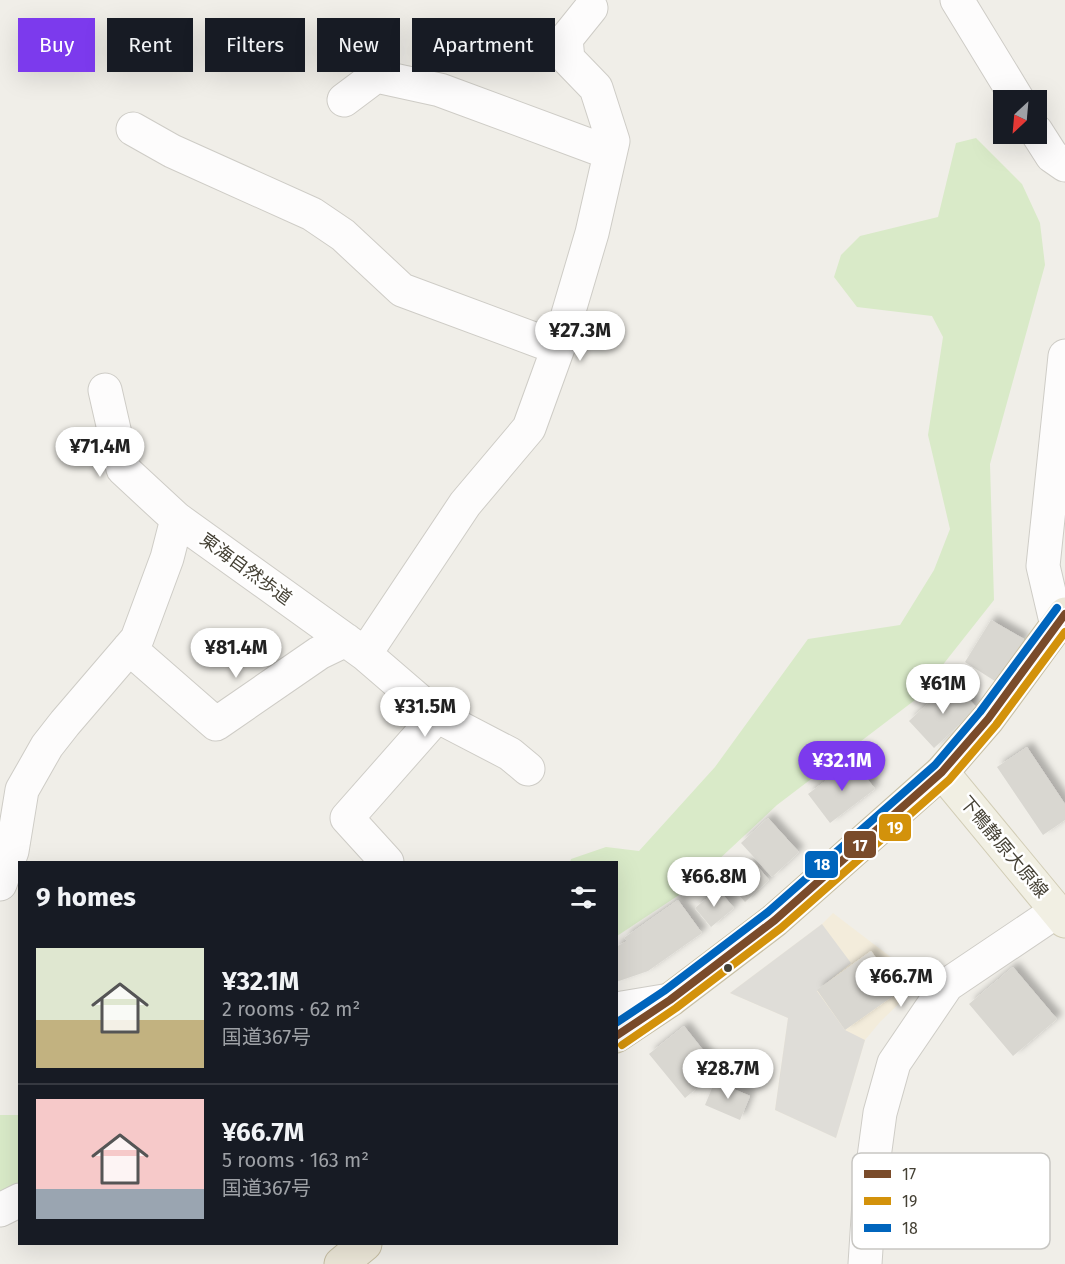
<!DOCTYPE html>
<meta charset="utf-8">
<style>
body{margin:0;font-family:"Fira Sans","Noto Sans JP",sans-serif;background:#242831;color:#f1f3f6;height:100vh;display:flex;flex-direction:column;font-size:22px;white-space:nowrap}
*{box-sizing:border-box;margin:0}
p{font-size:20px;color:#9ea1a6}
.icon{flex:none;width:33px;height:33px;fill:none;stroke:currentColor;stroke-width:2;stroke-linecap:round;stroke-linejoin:round}
.map{position:relative;flex:1;overflow:hidden}
.details{position:absolute;left:18px;top:861px;width:600px;height:384px;display:flex;flex-direction:column;background:#171b24;border-radius:0px;box-shadow:0 6px 24px #0002}
.details>*{flex:none}
.top-card{position:absolute;left:18px;top:18px;width:600px;height:54px;display:flex;gap:12px}
.needle{width:39px;rotate:206deg}
.buttons{position:absolute;left:993px;top:90px;display:grid;gap:12px}
.buttons a{display:grid;place-items:center;width:54px;height:54px;border-radius:0px;background:#171b24;box-shadow:0 6px 24px #0002;font-size:30px}
.price{position:absolute;translate:-50% -51px;padding:0 14px;border-radius:21px;background:#fff;color:#222;font-size:20px;line-height:39px;filter:drop-shadow(0 2px 3px #0008)}
.price::after{content:'';position:absolute;left:50%;top:36px;width:18px;height:14px;margin-left:-9px;background:inherit;clip-path:polygon(0 0,100% 0,50% 100%)}
.price.active{background:#7c3aed;color:#fff}
ul{padding:0;list-style:none}
li{display:flex;align-items:center;gap:18px;height:150px;padding:0 18px}
li+li{border-top:2px solid #363941}
li span{display:grid;place-items:center;flex:none;width:168px;height:120px;border-radius:0px;color:#555}
li>.icon{margin-inline-start:auto}
span .icon{width:72px;height:72px;fill:#fffc;stroke-width:1}
li b{font-size:26px}
h2{display:flex;justify-content:space-between;align-items:center;height:72px;padding:0 18px;font-size:26px}
.pill{padding:0 21px;border-radius:0px;background:#171b24;box-shadow:0 6px 24px #0002;font-size:21px;line-height:54px}
.pill.active{background:#7c3aed;color:#fff}
.map>svg:first-child{display:block}
.commercial{fill:#f3ecdb}
.green{fill:#d9eac8}
.parking{fill:#dfddd8}
.building{fill:#d9d7d1;filter:url(#shadow)}
.lines{fill:none;stroke-linecap:round;stroke-linejoin:round}
.minor-casing{stroke:#ceccc6;stroke-width:35}
.major-casing{stroke:#d2cdb6;stroke-width:35}
.highway-casing{stroke:#c7bfa4;stroke-width:35}
.minor{stroke:#fdfcfc;stroke-width:33}
.major{stroke:#f1efe3;stroke-width:33}
.highway{stroke:#ece7d8;stroke-width:33}
.bus-1-casing{stroke:#fff;stroke-width:12}
.bus-2-casing{stroke:#fff;stroke-width:12}
.bus-3-casing{stroke:#fff;stroke-width:12}
.bus-1{stroke:#7a4b2a;stroke-width:8}
.bus-2{stroke:#d3920b;stroke-width:8}
.bus-3{stroke:#0065bd;stroke-width:8}
.bus-dot{fill:#454135;stroke:#fff;stroke-width:2}
.labels{text-anchor:middle;dominant-baseline:central;stroke-width:5;stroke-linejoin:round;paint-order:stroke}
.street-label{font-size:18px;fill:#454135;stroke:#fff}
.key{fill:#fff;stroke:#c7c6c2;stroke-width:1.5}
.key-label{font-size:16px;fill:#454135}
.line-badge{stroke:#fff;stroke-width:2}
.badge-label{font-size:16px;text-anchor:middle;font-weight:bold;fill:#fff}
</style>
<div class="map">
<svg width="1065" height="1264" viewBox="0 0 1065 1264">
<defs>
<filter id="shadow"><feDropShadow dx="5.5" dy="-5.5" stdDeviation="3" flood-color="#0004"/></filter>
</defs>
<rect width="100%" height="100%" fill="#f0eee8"/>
<path class="commercial" d="M833 913 922 981 880 1022 865 1040 836 1138 775 1110 788 1018 730 993 822 924Z"/>
<path class="green" d="M976 138 1022 184 1040 223 1045 265 990 464 994 600 915 700 777 805 685 891 617 936 616 862H570L571 859 606 847 639 851 715 767 808 639 900 625 934 570 950 529 928 435 943 337 932 316 857 307 834 277 841 255 860 236 938 217 956 143Z
M0 1115H20L19 1188 0 1194Z"/>
<path class="parking" d="M822 924 851 963 817 991 845 1030 865 1040 836 1138 775 1110 788 1018 730 993Z"/>
<path class="building" d="M991 620 1024 639 998 683 965 662Z
M952 681 977 708 934 748 909 721Z
M1027 747 1065 804V820L1043 835 997 767Z
M853 760 875 789 830 823 808 794Z
M768 818 799 852 772 877 741 843Z
M753 861 769 880 745 902 728 883Z
M718 889 734 908 711 927 695 908Z
M678 900 702 933 648 971 616 982V947L627 941 624 938Z
M871 951 900 991 845 1030 817 990Z
M1013 967 1057 1019 1013 1056 969 1004Z
M684 1026 719 1070 685 1098 649 1054Z
M715 1081 750 1096 740 1120 705 1105Z"/>
<g class="lines">
<g class="minor-casing">
<path id="minor" d="M957 0 1018 100
M344 100 376 76 440 90 610 153
M133 129 172 151 312 214 343 235 402 290 558 348
M1036 131 1052 156 1065 165
M105 390 123 469 177 519 365 654 437 716 510 754 528 769
M1057 626 1043 566 1065 356
M129 648 216 724 319 653 346 640
M365 654 465 504 529 428 558 348 592 233 613 141 596 88 568 59 566 39 591 8
M387 862 347 818 437 716
M0 884 12 851 22 790 47 746 65 723 137 639 167 558 177 519
M616 1009 670 1000
M0 1210 20 1200
M865 1264 870 1187 880 1113 894 1063 947 985 1057 911"/>
</g>
<g class="major-casing">
<path id="major" d="M942 772 1065 921"/>
</g>
<g class="highway-casing">
<path id="highway" d="M616 1036 670 1000 775 920 942 772 988 719 1065 614
M341 1264 365 1244"/>
</g>
<use href="#minor" class="minor"/>
<use href="#major" class="major"/>
<use href="#highway" class="highway"/>
<g class="bus-1-casing">
<path id="bus-1" d="M616 1036 670 1000 775 920 942 772 988 719 1065 614"/>
</g>
<g class="bus-2-casing">
<path id="bus-2" d="M622 1045 676 1008 781 928 949 780 996 725 1065 632"/>
</g>
<g class="bus-3-casing">
<path id="bus-3" d="M616 1023 664 991 768 912 935 765 980 712 1057 608"/>
</g>
<use href="#bus-1" class="bus-1"/>
<use href="#bus-2" class="bus-2"/>
<use href="#bus-3" class="bus-3"/>
</g>
<circle class="bus-dot" cx="728" cy="968" r="5"/>
<g class="labels">
<g class="street-label">
<text transform="translate(246 569) rotate(36)">東海自然歩道</text>
<text transform="translate(1004 847) rotate(50)">下鴨静原大原線</text>
</g>
</g>
<rect x="852" y="1153" width="198" height="96" rx="9" class="key"/>
<rect x="864" y="1170" width="27" height="8" fill="#7a4b2a"/>
<rect x="864" y="1197" width="27" height="8" fill="#d3920b"/>
<rect x="864" y="1224" width="27" height="8" fill="#0065bd"/>
<g class="key-label">
<text x="902" y="1180">17</text>
<text x="902" y="1207">19</text>
<text x="902" y="1234">18</text>
</g>
<g class="line-badge">
<rect x="878" y="813" width="34" height="29" rx="6" fill="#d3920b"/>
<rect x="843" y="830" width="34" height="29" rx="6" fill="#7a4b2a"/>
<rect x="804" y="850" width="35" height="29" rx="6" fill="#0065bd"/>
</g>
<g class="badge-label">
<text x="895" y="833">19</text>
<text x="860" y="851">17</text>
<text x="822" y="870">18</text>
</g>
</svg>
<div class="buttons">
<a><svg class="needle" viewBox="-14 -14 28 28"><path d="M0-13l5 13h-10z" fill="#e53935"/><path d="M0 13l5-13h-10z" fill="#9ea1a6"/></svg></a>
</div>
<b class="price" style="left:580px;top:362px">¥27.3M</b>
<b class="price" style="left:100px;top:478px">¥71.4M</b>
<b class="price" style="left:236px;top:679px">¥81.4M</b>
<b class="price" style="left:943px;top:715px">¥61M</b>
<b class="price" style="left:425px;top:738px">¥31.5M</b>
<b class="price active" style="left:842px;top:792px">¥32.1M</b>
<b class="price" style="left:714px;top:908px">¥66.8M</b>
<b class="price" style="left:901px;top:1008px">¥66.7M</b>
<b class="price" style="left:728px;top:1100px">¥28.7M</b>
<div class="top-card">
<a class="pill active">Buy</a>
<a class="pill">Rent</a>
<a class="pill">Filters</a>
<a class="pill">New</a>
<a class="pill">Apartment</a>
</div>
<section class="details">
<h2>9 homes<svg class="icon" aria-label="filters" viewBox="0 0 24 24"><path d="M4 7h16M4 17h16"/><circle cx="9" cy="7" r="2"/><circle cx="15" cy="17" r="2"/></svg></h2>
<ul>
<li><span style="background:linear-gradient(#dfe7d0 60%,#c2b280 0)"><svg class="icon" aria-label="home" viewBox="0 0 24 24"><path d="M3 11l9-7 9 7M6 9v11h12V9"/></svg></span><div><b>¥32.1M</b><p>2 rooms · 62 m²</p><p>国道367号</p></div></li>
<li><span style="background:linear-gradient(#f6c9c9 75%,#9aa5b1 0)"><svg class="icon" aria-label="home" viewBox="0 0 24 24"><path d="M3 11l9-7 9 7M6 9v11h12V9"/></svg></span><div><b>¥66.7M</b><p>5 rooms · 163 m²</p><p>国道367号</p></div></li>
</ul>
</section>
</div>
